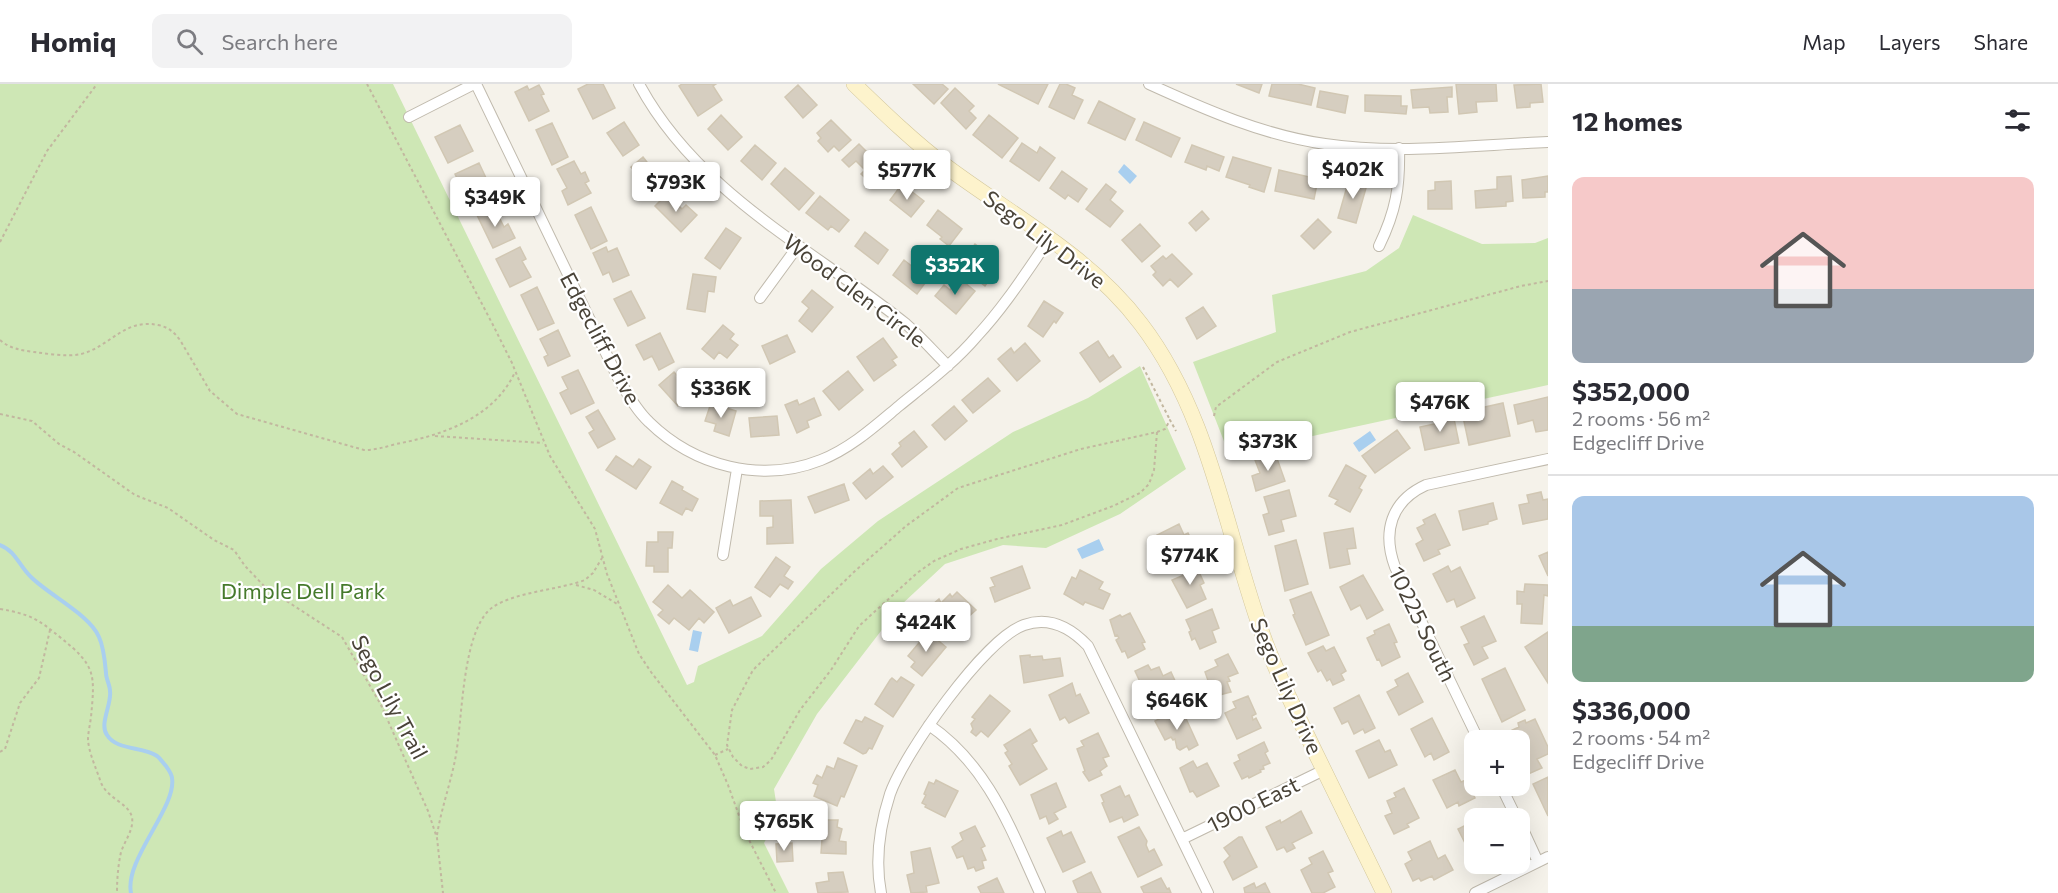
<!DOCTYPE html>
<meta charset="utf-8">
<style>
body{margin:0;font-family:Commissioner,sans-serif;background:#f2f2f3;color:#2b2b33;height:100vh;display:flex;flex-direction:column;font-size:22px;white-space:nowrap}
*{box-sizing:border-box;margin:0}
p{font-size:20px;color:#7c7c81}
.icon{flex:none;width:33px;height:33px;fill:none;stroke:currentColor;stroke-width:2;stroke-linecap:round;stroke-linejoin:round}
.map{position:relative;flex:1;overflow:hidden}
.side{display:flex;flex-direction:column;background:#fff;width:510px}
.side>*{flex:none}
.tools{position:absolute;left:1464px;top:646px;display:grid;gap:12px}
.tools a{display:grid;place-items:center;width:66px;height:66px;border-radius:12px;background:#fff;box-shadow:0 6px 24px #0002;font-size:30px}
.price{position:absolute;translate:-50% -51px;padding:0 14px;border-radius:6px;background:#fff;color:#222;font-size:20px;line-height:39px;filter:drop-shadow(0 2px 3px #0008)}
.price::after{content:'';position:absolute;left:50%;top:36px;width:18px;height:14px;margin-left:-9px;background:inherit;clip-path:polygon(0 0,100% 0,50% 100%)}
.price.on{background:#0f766e;color:#fff}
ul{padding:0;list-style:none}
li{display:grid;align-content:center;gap:12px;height:318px;padding:0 24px}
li+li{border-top:2px solid #e1e1e2}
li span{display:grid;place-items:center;height:186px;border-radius:12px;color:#555}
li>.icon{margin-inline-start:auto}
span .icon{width:108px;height:108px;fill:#fffc;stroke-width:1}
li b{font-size:26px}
h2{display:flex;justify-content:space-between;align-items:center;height:72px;padding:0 24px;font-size:26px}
header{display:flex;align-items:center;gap:36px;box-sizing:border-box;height:84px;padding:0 30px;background:#fff;border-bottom:2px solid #e1e1e2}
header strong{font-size:28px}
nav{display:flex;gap:33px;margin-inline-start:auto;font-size:21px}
.search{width:420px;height:54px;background:#f2f2f3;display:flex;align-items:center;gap:15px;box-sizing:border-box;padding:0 21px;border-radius:12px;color:#7c7c81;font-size:22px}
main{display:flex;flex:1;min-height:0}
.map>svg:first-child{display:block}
.green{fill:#cee7b5}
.water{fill:#a9cfef}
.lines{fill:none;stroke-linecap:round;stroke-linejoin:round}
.stream{stroke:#a9cfef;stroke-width:4}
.building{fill:#d6cec0;stroke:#d1c7b3;stroke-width:1.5}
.street-casing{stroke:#c0baad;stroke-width:12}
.secondary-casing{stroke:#d3c79b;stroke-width:16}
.path{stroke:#c2b79f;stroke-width:2;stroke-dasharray:3 3;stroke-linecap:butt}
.street{stroke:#fff;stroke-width:10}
.secondary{stroke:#fdf3cc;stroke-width:15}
.labels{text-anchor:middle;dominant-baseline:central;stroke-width:4.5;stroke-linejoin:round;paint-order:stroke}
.street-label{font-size:22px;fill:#494338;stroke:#fff}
.park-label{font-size:22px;fill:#467a2c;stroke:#fff}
</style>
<header>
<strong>Homiq</strong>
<div class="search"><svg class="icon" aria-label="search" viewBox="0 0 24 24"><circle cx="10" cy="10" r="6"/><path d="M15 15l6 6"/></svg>Search here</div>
<nav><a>Map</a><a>Layers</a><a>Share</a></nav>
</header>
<main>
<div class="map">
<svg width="1548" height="809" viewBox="0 0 1548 809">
<rect width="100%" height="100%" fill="#f5f2ea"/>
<path class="green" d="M0 0H393L687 601 694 598 698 582 762 552 821 485 878 437 1013 348 1088 314 1140 282 1186 385 1120 430 1046 464 1003 461 945 480 901 521 817 630 774 705 776 718 780 729 764 759 789 809H0Z
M1413 131 1482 160 1535 159 1548 154V301L1229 370 1193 278 1276 248 1272 211 1366 187 1399 164Z"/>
<path class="water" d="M1124 80 1137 92 1130 100 1118 88Z
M1370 347 1376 356 1359 368 1353 359Z
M1099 455 1104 466 1082 475 1077 465Z
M693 546 702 548 698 568 689 566Z"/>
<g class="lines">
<path class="stream" d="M0 461C16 467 19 482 31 493 49 511 90 531 99 553 104 564 105 578 106 589 106 595 110 601 110 607 112 620 99 640 107 651 117 667 143 662 157 672 160 674 163 679 166 682 168 685 172 690 172 694 177 723 124 776 131 809"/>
</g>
<path class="building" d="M588 0H603L615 24 593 35 578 5Z
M682 0H716L713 2 722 16 698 32 679 2Z
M913 0H942L948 5 934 20Z
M998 0H1048L1038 20Z
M1060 0H1066L1075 4 1072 11 1083 16 1074 35 1049 23Z
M1236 0H1262L1259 9Z
M1272 0H1298L1315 4 1311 21 1269 12Z
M1456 0H1496L1497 17 1476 18 1477 28 1459 30Z
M1541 0 1543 18 1530 19V23L1517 24 1514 1Z
M539 1 544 10 541 11 549 27 529 37 515 8 527 2 529 6Z
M798 1 817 21 803 34 785 13Z
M1452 3V13H1447L1448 28 1430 29 1429 23 1413 24 1411 6Z
M955 4 974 22 969 27 976 34 966 45 941 19Z
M1320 7 1348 12 1345 29 1317 23Z
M1365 11 1401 12V22H1407L1406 30 1365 27Z
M1099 17 1135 35 1125 56 1088 39Z
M721 31 742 53 728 66 708 45Z
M989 31 1018 54 1002 74 973 51Z
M831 36 851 56 839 67 834 62 828 68 818 57 821 54 817 49Z
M624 38 639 61 623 72 607 49Z
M1144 38 1180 54 1171 73 1136 56Z
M552 39 568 73 552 81 536 46Z
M460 41 473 67 448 79 435 53Z
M1022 59 1037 69 1040 63 1055 74 1039 97 1010 77Z
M859 60 887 88 874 102 861 90 865 86 856 77 849 83 842 76Z
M755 61 776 79 762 96 741 77Z
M1192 61 1224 73 1219 87 1207 82 1206 86 1185 78Z
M643 73 650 82 654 79 665 97 652 108 631 83Z
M1233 73 1271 84 1264 108 1249 103 1250 101 1226 93Z
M574 77 581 90 585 88 589 97 585 99 591 109 568 121 562 107 567 104 557 85Z
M479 79 486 94 481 97 484 104 466 113 455 90Z
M785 84 814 109 799 126 771 100Z
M1279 86 1318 95 1314 115 1275 107Z
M1062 87 1087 105 1078 118 1068 111 1065 115 1050 104Z
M1350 92 1368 97 1356 139 1338 134Z
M1511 92 1513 117 1506 118V122L1476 124 1475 107 1497 105V93Z
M1548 92V108H1545V113L1523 114 1522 96Z
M1451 97 1452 125H1428V107L1435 106V98Z
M902 100 924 117 911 133 890 116Z
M1106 100 1116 108 1110 116 1123 127 1110 143 1086 125Z
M667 110 682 125 686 121 697 131 681 148 655 122Z
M820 112 849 136 839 148 831 142 828 146 806 129Z
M494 123 504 143 508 140 515 154 493 164 477 131Z
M591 123 607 157 591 165 575 131Z
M938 126 962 145 949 162 940 155 942 153 927 141Z
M1202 127 1209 135 1196 147 1189 139Z
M1318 135 1331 148 1314 165 1301 152Z
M1140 140 1160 162 1142 178 1122 156Z
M726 144 741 154 720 185 705 174Z
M865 148 888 166 878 180 855 162Z
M975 160 993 173 985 184 993 190 985 202 959 182Z
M520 163 526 175 522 177 531 193 510 203 496 175Z
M606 163 608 168 617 164 629 191 613 198 609 188 603 191 593 169Z
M1172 170 1192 190 1178 203 1170 195 1163 202 1153 191 1156 188 1151 182 1163 172 1166 175Z
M904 176 928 195 917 210 893 191Z
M693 190 716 193 714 208 708 207 705 228 687 225Z
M959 194 975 207 956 230 935 212 944 201 950 206Z
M537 203 554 239 538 246 521 211Z
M812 206 833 223 812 248 799 237 809 224 802 218Z
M631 207 645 234 628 242 614 215Z
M1044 217 1063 229 1056 239 1054 237 1043 253 1028 242Z
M1203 223 1216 242 1197 255 1186 234Z
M723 241 734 250 730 255 738 261 727 274 719 268 714 275 702 265Z
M558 246 570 272 548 282 544 273 548 271 540 255Z
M660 249 674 278 659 286 652 272 644 276 636 261Z
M787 251 795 268 770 280 762 262Z
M883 254 897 273 892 276 896 281 874 297 857 273Z
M1098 257 1109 274 1113 271 1121 283 1100 298 1080 269Z
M1025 259 1040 277 1017 297 998 275 1011 264 1014 269Z
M578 286 594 319 571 330 560 309 568 305 562 293Z
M848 287 863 306 839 326 823 307Z
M674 288 693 309 678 322 659 301Z
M988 294 1000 307 973 329 962 316Z
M1548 313V346L1536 348 1533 336 1518 340 1514 321Z
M814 314 821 331 807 337 809 343 797 349 785 321 797 316 799 321Z
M711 319 736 327 729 352 714 347 716 340 705 337Z
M1503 319 1510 352 1469 361 1462 328Z
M954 322 967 337 945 356 932 341Z
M598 326 615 355 598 364 589 349 594 346 586 333Z
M1453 330 1459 359 1425 366 1420 343 1439 339 1437 333Z
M777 332 779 351 751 353 749 334Z
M1397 346 1410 364 1375 389 1362 372Z
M914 347 927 363 902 383 892 370 901 362 899 359Z
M1274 366 1285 397 1256 407 1252 392 1260 389 1255 376 1265 373 1263 370Z
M616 372 633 383 639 375 651 383 636 405 606 386Z
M1346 381 1366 392 1359 404 1362 406 1350 428 1335 420 1338 416 1329 412Z
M883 382 893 393 866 415 853 399 870 385 873 390Z
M672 397 683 403 682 406 698 415 692 427 686 424 682 431 660 419Z
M844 400 849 416 815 429 808 413Z
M1289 406 1296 432 1281 436 1284 447 1269 451 1263 431 1269 429 1264 413Z
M1541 408 1543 416 1548 415V435L1523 440 1519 421 1529 419 1527 411Z
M791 416 793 459 767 460V444L773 443V432H760V417Z
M1493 419 1497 435 1488 438V440L1463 446 1459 427Z
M1435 430 1450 461 1438 466 1440 470 1424 477 1416 460 1423 456 1417 444 1425 440 1423 436Z
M1179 440 1184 451 1188 449 1198 469 1183 476 1181 472 1170 477 1157 451Z
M1353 444 1356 464 1347 465 1350 480 1330 484 1324 449Z
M658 448H673L672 464H668V488H654V482H646L647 458H658Z
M1296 456 1308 500 1285 507 1275 462Z
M1548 468V492L1539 472Z
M776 473 790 483 784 492 793 498 788 505 780 500 770 513 755 503Z
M1195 479 1204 499 1200 501 1206 515 1187 524 1172 496 1184 491 1181 486Z
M1022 482 1030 504 995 518 990 504 995 502 991 494Z
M1448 482 1451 488 1460 483 1475 514 1457 523 1454 515 1447 518 1433 490Z
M1080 486 1103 498 1099 505 1110 510 1103 525 1085 518 1083 521 1064 510 1072 493 1076 495Z
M1363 491 1383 526 1367 535 1360 521 1351 526 1340 503Z
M1525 500 1548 501V512L1544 511 1542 540 1521 539 1522 520H1517V507L1524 508Z
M668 501 682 514 690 506 714 528 704 539 699 534 689 546 674 534 669 540 658 531 663 526 653 518Z
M957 508 976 526 959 541 953 535 946 543 931 531 937 525 933 520 939 515 941 519 950 510 952 513Z
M1311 508 1329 551 1306 561 1293 531 1295 530 1290 516Z
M751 513 761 532 729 549 716 524 730 516 733 522Z
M905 523 913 530 908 535 901 528Z
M1212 525 1219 544 1212 547 1216 558 1200 565 1195 554 1192 556 1189 548 1191 547 1186 536Z
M1130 529 1145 558 1142 559 1145 565 1128 574 1125 567 1122 568 1116 556 1119 554 1117 551 1115 552 1110 536 1120 531 1122 533Z
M1484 532 1496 557 1482 563 1488 574 1474 581 1464 561 1469 559 1461 543Z
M1389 540 1397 558 1394 559 1400 573 1382 582 1379 575 1377 576 1367 554 1375 550 1374 547Z
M928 548 946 563 922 592 911 583 915 578 908 572Z
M1548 548V599L1525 563Z
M1323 562 1326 567 1334 563 1346 587 1341 590 1344 596 1333 601 1330 595 1327 597 1321 586 1318 588 1308 569Z
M1228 570 1238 589 1228 593 1230 597 1227 598 1231 608 1216 612 1212 605H1211L1205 588 1218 582 1215 576Z
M1030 571V573L1042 572 1043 576 1060 574 1063 592 1024 599 1020 572Z
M1148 581 1151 586 1159 583 1163 592 1171 588 1177 601 1170 604 1173 611 1151 621 1135 587Z
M1505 584 1525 626 1502 638 1482 595Z
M1408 589 1423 618 1399 631 1387 608 1398 602 1395 596Z
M901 593 914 601 893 633 875 620 890 596 892 594 897 598Z
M1072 599 1076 612 1080 610 1089 629 1069 639 1065 633 1060 636 1049 611Z
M990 611 1010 627 988 653 981 647 976 652 971 648 973 645 971 640 975 635 972 633Z
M1359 611 1375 644 1365 649 1363 645 1354 650 1348 637 1342 640 1334 624Z
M1248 612 1256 630 1252 632 1253 636 1256 634 1261 644 1237 655 1225 629 1236 624 1233 618Z
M1183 628 1198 661 1189 666 1187 662 1180 666 1177 664 1175 655 1173 656 1171 653 1165 656 1155 637 1169 630 1171 634Z
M865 633 883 642 872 665 869 664 866 669 863 670 844 659 856 636 862 638Z
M1432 634 1449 668 1434 676 1431 669 1425 673 1411 645Z
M1535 635 1548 663V670L1537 675 1542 684 1526 691 1520 678V657H1515L1510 647 1519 643 1518 639 1525 636 1526 639Z
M1030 645 1037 657 1032 660 1047 685 1020 701 1009 682 1012 680 1005 669 1008 667 1004 661Z
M1098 649 1109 672 1103 674 1107 682 1100 687 1102 691 1089 697 1083 688 1085 687 1077 665 1084 662 1081 657Z
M1379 656 1385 668 1390 666 1397 681 1369 694 1356 667Z
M1264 658 1268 667 1265 669 1270 679 1263 682 1264 685 1260 686 1261 688 1249 694 1248 692 1242 695 1234 679 1240 676 1238 671Z
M838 674 857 682 844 713 841 712 837 722 814 712 818 701 813 699 817 691 822 694 827 682 834 685Z
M1193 677 1197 684 1207 679 1219 702 1197 713 1193 707 1190 708 1180 684Z
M1455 686 1461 698 1466 696 1475 714 1459 722 1458 718 1447 724 1433 696Z
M1548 693V732L1533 700Z
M936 696 958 707 945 733 925 723 926 721 922 719 926 711 924 710 929 698 934 700Z
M1056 699 1066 723 1054 729 1058 735 1049 740 1046 732 1040 735 1031 711Z
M1120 702 1125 713 1129 711 1138 731 1124 738 1122 733 1110 738 1102 719 1104 718 1101 711Z
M1404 704 1419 734 1407 740 1409 743 1394 750 1385 732 1392 729 1387 717 1396 713 1394 709Z
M1301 727 1312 749 1292 759 1295 764 1287 768 1284 763 1277 766 1266 743 1280 736 1281 739Z
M826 736H838L837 743 842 745 839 757 846 758V770L821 769 823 742H826Z
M1474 737V772L1472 773 1458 745Z
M975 742 985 762 981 764 986 776 982 777 984 784 976 787 974 783 968 785 963 772 957 774 952 763 963 756 960 749Z
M1139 743 1147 757 1146 761 1149 768 1154 765 1162 781 1138 793 1118 753Z
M1061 747 1063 752 1071 748 1085 778 1063 788 1047 754Z
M1239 753H1242L1257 783 1233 796 1224 778 1230 772 1224 764Z
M1430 757 1438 775 1445 771 1453 786 1434 796 1432 792 1421 797 1419 794 1413 797 1405 780 1412 776 1408 768Z
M792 759 793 777 777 778 776 760Z
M930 764 939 799 926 802 927 808 911 809 907 791 914 789 911 768Z
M1323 767 1333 787 1328 789 1335 803 1323 809H1312L1301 786 1312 780 1309 774Z
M843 788 848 808 818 809 816 799 829 797 828 789Z
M1091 788 1101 809H1078L1073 797Z
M997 794 1004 809H981L978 803Z
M1161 794 1167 805 1169 804 1171 809H1144L1141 803Z
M1254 799 1256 804 1265 799 1270 809H1245L1244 804Z"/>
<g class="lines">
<g class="street-casing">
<path id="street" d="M476 0 618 294C627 309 636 326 649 338 694 382 761 400 821 376 851 364 875 342 899 322 926 300 954 279 977 252 1005 222 1027 187 1050 154
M639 0C698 110 813 165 906 240 921 253 934 268 948 282
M1149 0C1206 26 1263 51 1325 60 1398 71 1475 61 1548 58
M409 33 474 0
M1379 162C1396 127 1400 103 1399 64
M760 214 798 162
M723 471 737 385
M929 641C989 682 1011 746 1040 809
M1479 657 1395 483C1382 448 1391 417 1426 401L1548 375
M1501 702 1517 735
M1520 739 1538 778
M1182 755 1324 686
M881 809C875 777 880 741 890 710 904 670 984 555 1024 541 1049 532 1071 544 1088 562L1208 809
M1475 809 1548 773"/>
</g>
<g class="secondary-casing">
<path id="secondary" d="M854 0C884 29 914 58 947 83 1014 133 1090 172 1141 240 1212 333 1226 453 1266 560 1281 599 1300 636 1318 674 1340 719 1362 764 1384 809"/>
</g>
<path class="path" d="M367 0 493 241 512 279 550 372 595 445 607 490 639 570 651 588 715 671 728 701 745 748 776 809
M0 158 47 67 97 0
M0 256C10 265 21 266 34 268 49 270 67 273 81 270 110 263 124 234 158 241 168 243 174 248 180 256L210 307 237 330 364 366C376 366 385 363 396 360 443 351 494 334 515 288
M1143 283 1170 336
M0 330 32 337 59 360 74 368 135 411 168 424 214 456 234 466 245 482 265 503 342 553 381 621 428 727 437 754 443 809
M1214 332 1216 323 1277 278 1350 248 1521 202 1548 197
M1157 348 1154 386 1149 400 1140 409 1113 422 1062 441 997 455 961 465 934 477 917 489 859 542 831 586 800 626 771 676 763 683 750 685 742 682 733 673 727 661 732 626 753 586 855 487 906 442 958 404 1081 365 1157 348 1165 345 1170 336 1176 347
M435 352 543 359
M576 501 594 506 619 521
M0 525C30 530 38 535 61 554 96 582 95 590 91 633 90 641 88 649 88 656 89 669 96 684 100 696 106 715 128 718 132 733 134 746 125 756 121 768 118 782 117 795 117 809
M0 668 5 665 20 619 39 594 50 546
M715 671 728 665
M437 751C441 726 450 701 455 676 463 638 461 545 493 523 515 508 558 506 585 496L593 489 602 474"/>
<use href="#street" class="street"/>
<use href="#secondary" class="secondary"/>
</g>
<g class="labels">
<g class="street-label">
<text transform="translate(1045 155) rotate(37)">Sego Lily Drive</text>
<text transform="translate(855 206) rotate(37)">Wood Glen Circle</text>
<text transform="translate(601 254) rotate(62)">Edgecliff Drive</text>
<text transform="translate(1423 540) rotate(64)">10225 South</text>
<text transform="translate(1287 602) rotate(66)">Sego Lily Drive</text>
<text transform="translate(390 613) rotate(62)">Sego Lily Trail</text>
<text transform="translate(1253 720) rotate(-26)">1900 East</text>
</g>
<g class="park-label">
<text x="303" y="506">Dimple Dell Park</text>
</g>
</g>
</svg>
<div class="tools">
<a>+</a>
<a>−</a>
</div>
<b class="price" style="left:1353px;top:116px">$402K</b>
<b class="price" style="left:907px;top:117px">$577K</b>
<b class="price" style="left:676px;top:129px">$793K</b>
<b class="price" style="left:495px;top:144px">$349K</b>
<b class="price on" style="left:955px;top:212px">$352K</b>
<b class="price" style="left:721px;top:335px">$336K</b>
<b class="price" style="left:1440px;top:349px">$476K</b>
<b class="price" style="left:1268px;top:388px">$373K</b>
<b class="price" style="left:1190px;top:502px">$774K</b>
<b class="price" style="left:926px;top:569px">$424K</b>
<b class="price" style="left:1177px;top:647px">$646K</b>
<b class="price" style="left:784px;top:768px">$765K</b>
</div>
<section class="side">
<h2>12 homes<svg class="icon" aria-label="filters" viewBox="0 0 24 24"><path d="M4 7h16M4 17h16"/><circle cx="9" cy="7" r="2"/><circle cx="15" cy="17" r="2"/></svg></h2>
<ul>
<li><span style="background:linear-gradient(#f6c9c9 60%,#9aa5b1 0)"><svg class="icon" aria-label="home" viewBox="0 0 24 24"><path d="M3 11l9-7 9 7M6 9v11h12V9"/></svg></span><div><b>$352,000</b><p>2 rooms · 56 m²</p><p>Edgecliff Drive</p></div></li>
<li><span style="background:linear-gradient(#a9c7e8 70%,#7fa58c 0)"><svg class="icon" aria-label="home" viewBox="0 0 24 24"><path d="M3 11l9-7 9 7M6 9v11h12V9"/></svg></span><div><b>$336,000</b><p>2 rooms · 54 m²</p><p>Edgecliff Drive</p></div></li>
</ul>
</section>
</main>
